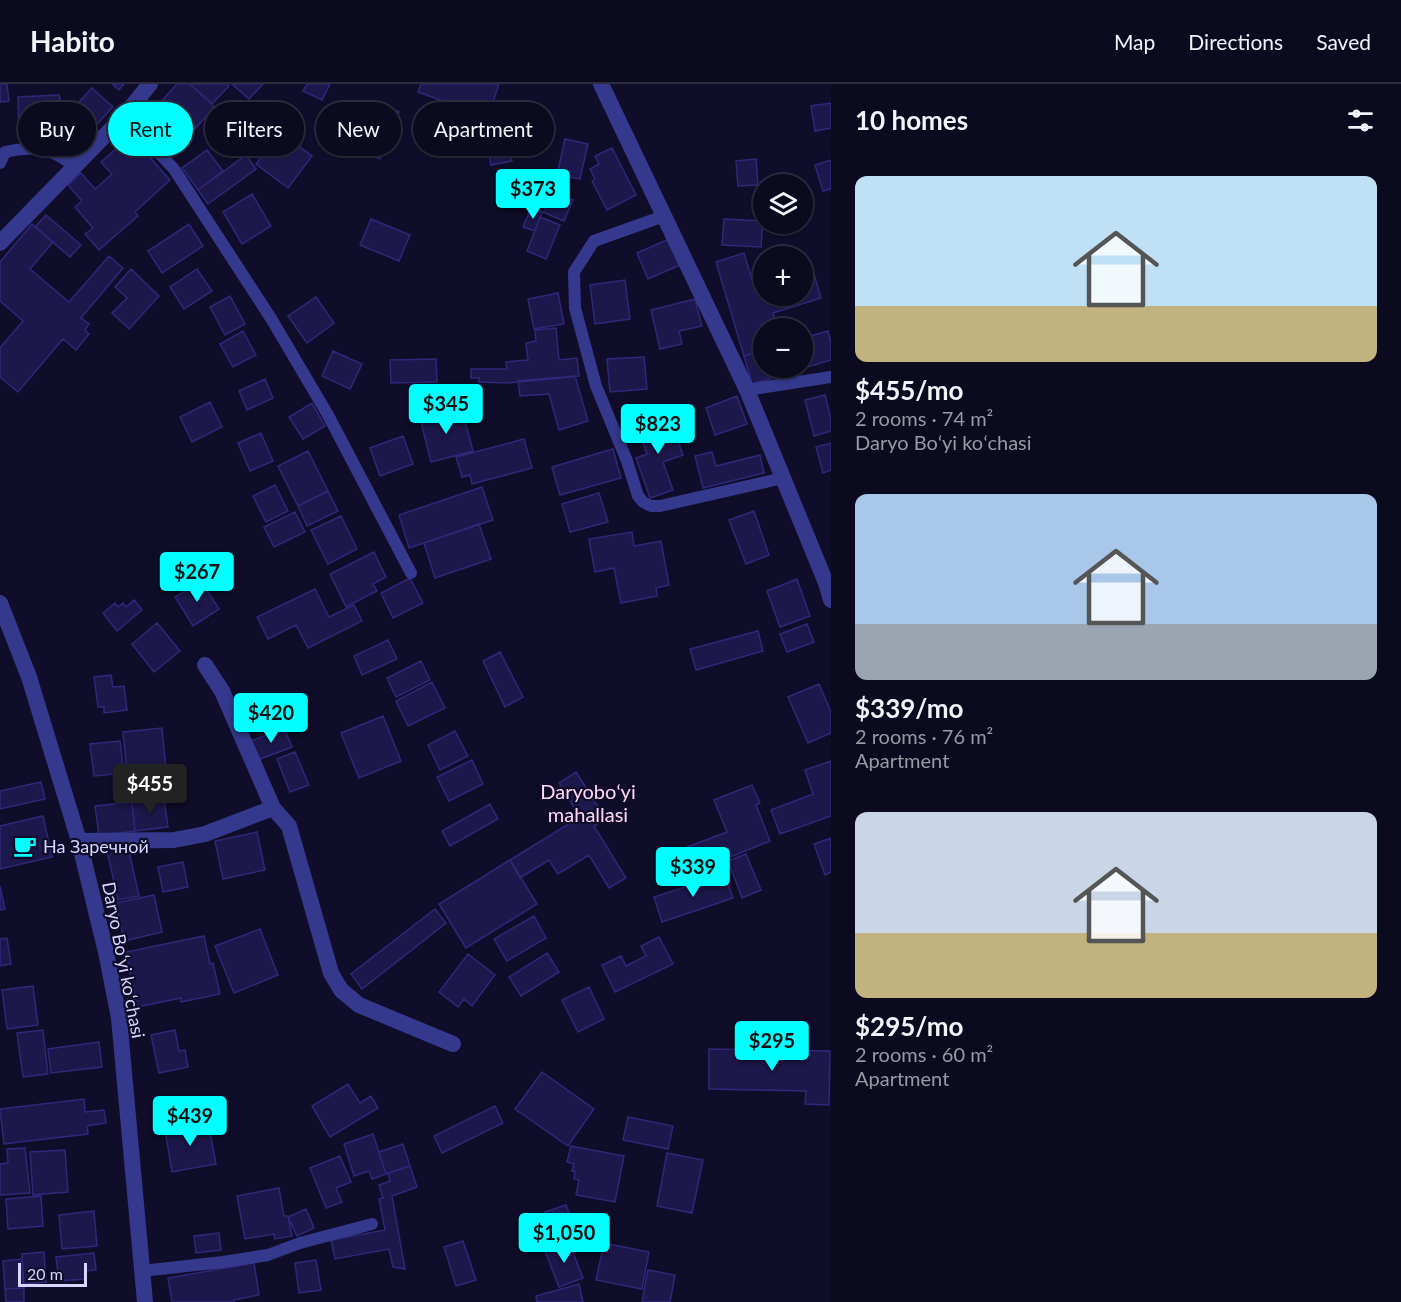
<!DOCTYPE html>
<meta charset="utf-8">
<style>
body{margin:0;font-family:Lato,sans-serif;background:#141328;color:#f1f3f6;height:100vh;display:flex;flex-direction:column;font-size:22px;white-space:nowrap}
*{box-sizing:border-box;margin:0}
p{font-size:20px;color:#9a9aa4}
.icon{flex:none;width:33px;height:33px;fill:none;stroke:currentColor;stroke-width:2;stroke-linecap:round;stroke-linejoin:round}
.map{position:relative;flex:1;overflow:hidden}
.drawer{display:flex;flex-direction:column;background:#0b0a1f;width:570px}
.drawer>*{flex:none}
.hud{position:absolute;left:18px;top:18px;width:570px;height:54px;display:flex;gap:12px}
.controls{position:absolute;left:753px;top:90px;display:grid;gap:12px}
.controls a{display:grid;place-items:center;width:60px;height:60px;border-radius:50%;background:#0b0a1f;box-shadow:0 2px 4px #0004,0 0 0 2px #2b2b3d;font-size:30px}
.scale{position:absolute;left:18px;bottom:15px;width:69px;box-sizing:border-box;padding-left:6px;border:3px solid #d6d6ff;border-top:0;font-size:16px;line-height:21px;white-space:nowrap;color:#d6d6ff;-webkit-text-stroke:4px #0f0d29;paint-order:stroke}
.price{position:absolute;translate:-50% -51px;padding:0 14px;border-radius:6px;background:#02feff;color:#111;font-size:20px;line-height:39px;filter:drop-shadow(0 2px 3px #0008)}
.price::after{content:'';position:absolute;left:50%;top:36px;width:18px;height:14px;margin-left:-9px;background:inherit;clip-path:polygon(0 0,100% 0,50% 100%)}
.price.current{background:#222;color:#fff}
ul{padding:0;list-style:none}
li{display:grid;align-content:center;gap:12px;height:318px;padding:0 24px}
li span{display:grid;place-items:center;height:186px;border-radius:12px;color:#555}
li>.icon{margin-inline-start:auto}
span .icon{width:108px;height:108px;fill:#fffc;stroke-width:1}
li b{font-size:26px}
h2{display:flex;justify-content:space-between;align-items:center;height:72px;padding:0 24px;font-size:26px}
.tag{padding:0 21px;border-radius:27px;background:#0b0a1f;box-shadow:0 2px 4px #0004,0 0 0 2px #2b2b3d;font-size:21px;line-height:54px}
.tag.current{background:#02feff;color:#111}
header{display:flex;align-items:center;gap:36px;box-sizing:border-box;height:84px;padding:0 30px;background:#0b0a1f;border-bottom:2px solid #2b2b3d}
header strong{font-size:28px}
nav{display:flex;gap:33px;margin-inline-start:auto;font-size:21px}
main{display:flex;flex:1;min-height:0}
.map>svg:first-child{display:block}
.building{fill:#1d184c;stroke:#30277a;stroke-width:1.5}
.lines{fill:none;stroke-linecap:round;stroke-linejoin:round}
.service{stroke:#34398d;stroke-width:12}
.minor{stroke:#34398d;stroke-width:16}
.tertiary{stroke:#34398d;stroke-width:16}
.labels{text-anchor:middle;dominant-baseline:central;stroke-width:4.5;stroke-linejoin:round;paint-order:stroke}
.poi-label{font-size:18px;fill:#d6d6ff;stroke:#0f0d29;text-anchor:start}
.street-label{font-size:18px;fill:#d6d6ff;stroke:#0f0d29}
.neighbourhood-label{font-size:20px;fill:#ffd8f4;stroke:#0f0d29}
</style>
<header>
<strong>Habito</strong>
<nav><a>Map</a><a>Directions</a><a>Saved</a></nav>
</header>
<main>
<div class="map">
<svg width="831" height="1218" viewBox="0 0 831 1218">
<rect width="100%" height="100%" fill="#0f0d29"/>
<path class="building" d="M0 0H7L9 17 0 18Z
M112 0H124L119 6Z
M177 0H190L215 23 180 61 148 32Z
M190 0H227L229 2 212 20Z
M232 0H263L249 15Z
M307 0H330L322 16 303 7Z
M421 0H499L488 33 418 8Z
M92 4 113 23 85 53 64 34Z
M59 11 63 25 64 45 19 47 18 13Z
M372 17 399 28 380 75 353 64Z
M831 19V44L815 47 811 22Z
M506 46 512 77 491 81 485 49Z
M280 48 312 72 288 104 256 80Z
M131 52 170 96 135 128 138 132 99 166 85 150 93 144 75 123 82 117 68 101 81 89 95 105 112 90 101 78Z
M565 55 588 60 580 95 557 91Z
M612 64 636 111 607 126 592 97 595 95 590 85 599 80 595 72Z
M207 66 223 87 198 106 182 84Z
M246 71 256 85 208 120 198 106Z
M756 75 758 101 738 102 736 77Z
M831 76V105L823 107 815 81Z
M552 108 573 116 564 137 543 128Z
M252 110 271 142 242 160 223 128Z
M531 124 542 128 535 147 523 143Z
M46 131 81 161 70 173 35 143Z
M540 133 560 141 546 175 527 167Z
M371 135 410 151 399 177 360 161Z
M724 135 763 137 761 163 722 161Z
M32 140 53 158 30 185 69 218 109 172 123 184 81 234 89 240 85 246 89 250 76 266 63 255 18 308 0 293V264L23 237 0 217V178Z
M189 140 203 162 162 189 148 167Z
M669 155 680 181 648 195 637 169Z
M744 169 755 206 764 203V212H802V194L814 190 821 214 773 229 778 244H764V266L744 272 716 178Z
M131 185 159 212 129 245 112 229 127 214 115 203Z
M197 185 212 207 184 225 170 203Z
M625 196 630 235 595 240 590 201Z
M558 209 564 240 534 245 528 215Z
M230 212 245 240 225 251 210 223Z
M316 213 334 239 307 259 288 232Z
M695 215 702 242 679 247 682 260 660 265 651 226Z
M556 244 559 276 577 274 579 292 508 299 479 298V294H471V285H507L506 278 528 276 526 259 536 257 535 246Z
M243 247 256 271 233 283 220 260Z
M828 247 831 259V276L752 300 744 272 764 266V284H802V254Z
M333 267 362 280 350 305 322 292Z
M644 273 647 305 610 308 607 275Z
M436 275 437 298 391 299 390 276Z
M575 292 588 337 559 346 549 310 520 312 518 297Z
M265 295 273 314 247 326 239 307Z
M825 311 831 335V347L814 352 805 316Z
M737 312 747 340 715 351 706 324Z
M210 318 222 343 192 358 180 333Z
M312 319 325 342 303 355 289 333Z
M461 323 473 367 431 378 420 334Z
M670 333 683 371 663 378 673 406 650 414 636 374 647 370 638 344Z
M261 349 273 377 250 387 238 359Z
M403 352 413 380 380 392 370 364Z
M524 355 532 384 472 400 470 391 462 393 456 373Z
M831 359V386L823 389 816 363Z
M613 365 621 394 560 411 552 383Z
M308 367 328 407 298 422 278 382Z
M712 368 716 382 760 371 764 389 703 404 695 372Z
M275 401 288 427 266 438 253 412Z
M482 403 493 436 409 464 399 431Z
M328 407 338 427 307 442 298 422Z
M599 409 608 438 570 448 562 420Z
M754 427 769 471 746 480 729 436Z
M295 428 305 448 274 463 264 443Z
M341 432 357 465 328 480 311 446Z
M479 440 491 475 435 494 424 459Z
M632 448 634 462 661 457 669 501 656 504 657 512 621 519 614 484 595 488 589 455Z
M374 468 386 493 373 500 377 507 346 523 330 490Z
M410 494 423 519 393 534 381 509Z
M797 495 810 532 780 543 767 507Z
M201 497 219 525 193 542 175 513Z
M315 505 329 533 354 521 362 537 308 564 296 541 268 555 257 533Z
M134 516 142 526 117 547 103 529 115 519 118 523 123 519 126 523Z
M157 539 180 567 154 588 132 560Z
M807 540 814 558 787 568 780 550Z
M758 547 763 567 696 586 690 565Z
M388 556 397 575 362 591 354 572Z
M500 568 523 613 505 623 483 577Z
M421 577 430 596 396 613 387 594Z
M111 591 113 603 124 602 127 626 104 629V623H98L94 593Z
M432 598 445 624 408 642 396 617Z
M819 600 831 628V649L808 659 788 613Z
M383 632 401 677 359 694 341 649Z
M162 644 167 696 128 700 123 648Z
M284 644 292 663 258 676 251 657Z
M455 647 468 672 440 686 428 661Z
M120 657 124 689 94 692 90 660Z
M295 668 309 701 290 708 277 675Z
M472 676 483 700 449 717 437 693Z
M831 677V732L780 750 771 726 813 710 805 686Z
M576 688 606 735 594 742 626 794 609 804 589 771 558 790 549 776 520 794 510 776 580 733 559 699Z
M41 698 45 715 0 725V707Z
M752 701 760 719 756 721 770 757 688 790 679 766 727 748 714 716Z
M164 714 168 743 135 747 132 718Z
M132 718 135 747 99 752 95 722Z
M490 720 498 735 450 762 442 747Z
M43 732 52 773 0 785V742Z
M257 748 265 786 223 795 215 757Z
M831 754V788L825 791 814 760Z
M128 763 139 812 118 816 107 767Z
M746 770 761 806 742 814 728 777Z
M510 776 537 820 466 864 439 820Z
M183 778 188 803 163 808 158 783Z
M725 790 733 814 662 838 654 813Z
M0 802 5 825 0 826Z
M154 811 162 848 124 857 116 819Z
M435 825 446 839 362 905 351 890Z
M534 832 546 854 507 877 494 855Z
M260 845 278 891 234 909 215 862Z
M204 852 210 880 213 879 220 910 181 918V914L137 923 126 868Z
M659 853 673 880 615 908 602 881 621 872 626 882 646 872 641 862Z
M7 854 11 880 0 882V855Z
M547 869 559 888 521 912 509 893Z
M468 870 495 891 472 922 464 915 458 923 439 908Z
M33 902 38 941 7 945 2 906Z
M589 903 604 935 578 948 562 916Z
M43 946 48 990 23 993 17 949Z
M175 946 179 967 185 966 188 983 159 989 151 951Z
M99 958 102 983 51 989 48 965Z
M709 965 830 967 829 1021 805 1020 806 1007 709 1005Z
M542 988 594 1025 568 1062 515 1025Z
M348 1000 360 1019 371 1012 378 1024 330 1053 312 1022Z
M84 1015 85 1028 104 1026 106 1039 87 1042 88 1050 4 1060 0 1025Z
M495 1022 503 1039 442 1069 434 1052Z
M628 1033 673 1042 668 1065 623 1056Z
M208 1038 216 1080 172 1088 165 1046Z
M373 1050 386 1090 372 1095 369 1087 354 1092 344 1060Z
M403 1060 410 1082 386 1090 379 1068Z
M571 1062 624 1072 615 1118 576 1111 579 1096 574 1095 575 1087H572L574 1080 567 1078Z
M25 1064 30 1109 0 1111V1080L8 1079 7 1065Z
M65 1066 68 1108 33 1111 30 1068Z
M667 1069 703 1076 692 1129 657 1122Z
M340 1072 351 1098 336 1104 342 1118 326 1124 310 1084Z
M410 1082 417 1103 392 1112 405 1185 393 1183 389 1165 335 1175 331 1156 385 1146 379 1115 383 1114 379 1101 390 1097 388 1089Z
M279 1104 284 1132H288L292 1152 275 1155 274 1150 245 1155 237 1112Z
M41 1112 43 1142 8 1145 6 1115Z
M566 1121 579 1154 545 1167 536 1143 549 1138 545 1128Z
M306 1125 314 1144 297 1152 288 1133Z
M94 1127 97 1162 62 1165 59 1131Z
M219 1149 221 1166 196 1169 194 1152Z
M463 1157 476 1196 456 1202 444 1163Z
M569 1158 583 1194 559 1203 545 1167Z
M604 1159 649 1168 642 1205 596 1196Z
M44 1168 46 1198 23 1200 22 1170Z
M94 1169 96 1186 84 1187 85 1195 59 1197 56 1173Z
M22 1175 24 1204 5 1205 3 1177Z
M316 1176 321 1206 299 1209 295 1179Z
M254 1179 259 1211 234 1216V1218H172L168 1194Z
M648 1186 675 1191 670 1218H642Z
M579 1200 583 1218H537L536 1212Z
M24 1204V1218H6L5 1205Z"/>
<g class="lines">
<path class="service" d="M124 32 174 85 272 236 328 331 411 489
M0 79 5 68C17 65 37 63 49 67 58 70 67 77 75 82
M664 132 594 157 574 188 575 224 596 302 627 377 638 412 643 418 651 422H660L783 394
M747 306 831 293
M142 1187 223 1178 268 1171 300 1159 372 1140"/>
<path class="minor" d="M601 0 747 306 826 499 831 516
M0 159 124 32 150 0
M205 581 222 607 273 724 289 742 331 889 341 906 359 921 453 960
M79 757 174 756 205 750 273 724"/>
<path class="tertiary" d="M0 519 29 593 79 757 106 868 119 934 145 1218"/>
</g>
<defs>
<g id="cafe-bare" transform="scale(1.8)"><path d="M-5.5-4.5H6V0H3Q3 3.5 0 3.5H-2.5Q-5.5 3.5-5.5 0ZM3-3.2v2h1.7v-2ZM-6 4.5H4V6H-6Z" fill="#02feff" stroke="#0f0d29" stroke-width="2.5" paint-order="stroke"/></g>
</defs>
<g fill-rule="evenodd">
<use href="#cafe-bare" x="25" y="762"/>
</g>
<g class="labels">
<g class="poi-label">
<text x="43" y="762">На Заречной</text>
</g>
<g class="street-label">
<text transform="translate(124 876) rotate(79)">Daryo Boʻyi koʻchasi</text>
</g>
<g class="neighbourhood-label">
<text x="588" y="707">Daryoboʻyi<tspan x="588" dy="23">mahallasi</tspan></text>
</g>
</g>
</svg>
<div class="controls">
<a><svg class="icon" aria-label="layers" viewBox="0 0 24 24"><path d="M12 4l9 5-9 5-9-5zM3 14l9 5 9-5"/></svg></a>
<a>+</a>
<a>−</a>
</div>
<div class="scale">20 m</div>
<b class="price" style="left:533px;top:136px">$373</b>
<b class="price" style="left:446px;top:351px">$345</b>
<b class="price" style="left:658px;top:371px">$823</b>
<b class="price" style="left:197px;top:519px">$267</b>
<b class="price" style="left:271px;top:660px">$420</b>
<b class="price current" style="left:150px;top:731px">$455</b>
<b class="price" style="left:693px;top:814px">$339</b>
<b class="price" style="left:772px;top:988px">$295</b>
<b class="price" style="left:190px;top:1063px">$439</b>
<b class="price" style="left:564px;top:1180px">$1,050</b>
<div class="hud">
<a class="tag">Buy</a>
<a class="tag current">Rent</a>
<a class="tag">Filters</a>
<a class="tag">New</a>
<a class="tag">Apartment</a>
</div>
</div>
<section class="drawer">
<h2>10 homes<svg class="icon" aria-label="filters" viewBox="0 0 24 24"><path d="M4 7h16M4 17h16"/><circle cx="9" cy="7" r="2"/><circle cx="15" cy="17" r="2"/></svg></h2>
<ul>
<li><span style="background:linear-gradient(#bfe0f5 70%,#c2b280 0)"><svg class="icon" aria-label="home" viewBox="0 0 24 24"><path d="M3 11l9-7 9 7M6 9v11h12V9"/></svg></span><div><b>$455/mo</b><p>2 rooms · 74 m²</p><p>Daryo Boʻyi koʻchasi</p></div></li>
<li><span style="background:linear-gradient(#a9c7e8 70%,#9aa5b1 0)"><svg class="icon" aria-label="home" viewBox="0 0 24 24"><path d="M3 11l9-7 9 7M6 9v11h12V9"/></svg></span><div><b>$339/mo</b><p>2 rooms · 76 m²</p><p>Apartment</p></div></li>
<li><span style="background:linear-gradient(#c9d6e8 65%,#c2b280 0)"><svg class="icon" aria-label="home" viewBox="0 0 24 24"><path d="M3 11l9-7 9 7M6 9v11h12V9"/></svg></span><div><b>$295/mo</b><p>2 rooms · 60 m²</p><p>Apartment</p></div></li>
</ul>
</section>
</main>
